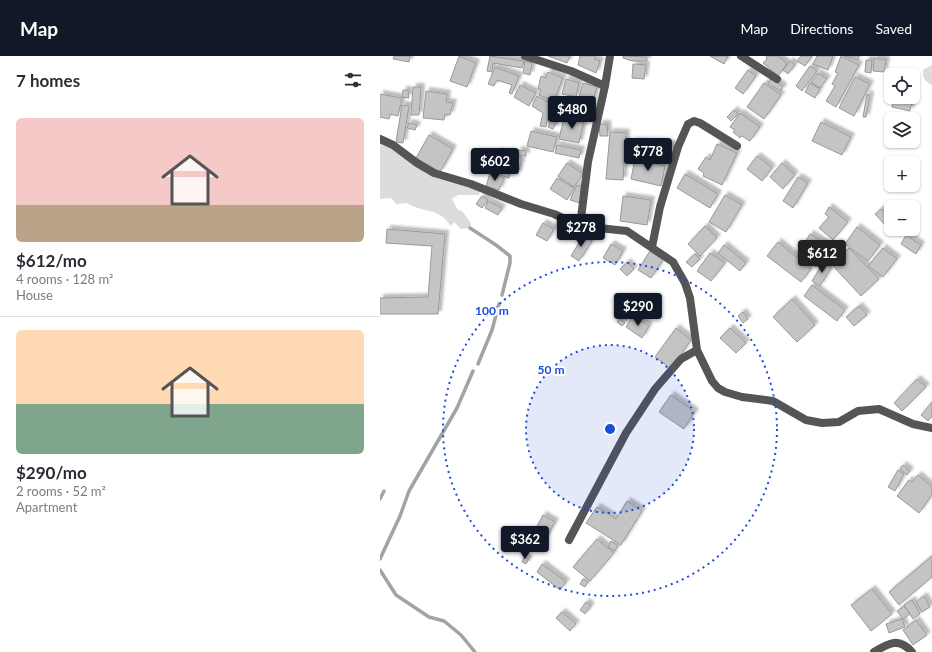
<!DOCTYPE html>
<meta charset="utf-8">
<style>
body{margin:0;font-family:Lato,sans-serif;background:#f7f7f7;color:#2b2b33;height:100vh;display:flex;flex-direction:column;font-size:15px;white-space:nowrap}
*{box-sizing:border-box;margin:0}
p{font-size:13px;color:#7c7c81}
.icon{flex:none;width:22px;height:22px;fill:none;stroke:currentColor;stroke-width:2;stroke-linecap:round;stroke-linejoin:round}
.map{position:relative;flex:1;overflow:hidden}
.side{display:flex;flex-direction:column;background:#fff;width:380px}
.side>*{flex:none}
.fabs{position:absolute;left:504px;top:12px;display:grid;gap:8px}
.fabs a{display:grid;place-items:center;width:36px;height:36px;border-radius:6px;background:#fff;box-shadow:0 1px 3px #0004;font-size:20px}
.price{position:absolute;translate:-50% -34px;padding:0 9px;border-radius:4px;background:#111827;color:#fff;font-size:13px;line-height:26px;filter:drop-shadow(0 1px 2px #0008)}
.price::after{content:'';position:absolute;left:50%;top:24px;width:12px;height:9px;margin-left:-6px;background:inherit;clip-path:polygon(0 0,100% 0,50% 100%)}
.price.on{background:#222;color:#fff}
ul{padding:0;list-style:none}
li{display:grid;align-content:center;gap:8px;height:212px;padding:0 16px}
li+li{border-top:1px solid #e1e1e2}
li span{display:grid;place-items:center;height:124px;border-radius:6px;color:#555}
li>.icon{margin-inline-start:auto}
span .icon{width:72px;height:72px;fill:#fffc;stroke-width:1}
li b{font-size:17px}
h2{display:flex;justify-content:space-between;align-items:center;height:48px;padding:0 16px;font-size:17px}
header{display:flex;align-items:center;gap:24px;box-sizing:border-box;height:56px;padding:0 20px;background:#111827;color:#fff}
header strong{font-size:19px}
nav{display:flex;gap:22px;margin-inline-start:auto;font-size:14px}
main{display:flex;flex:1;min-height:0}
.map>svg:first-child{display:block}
.green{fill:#dcdcdc}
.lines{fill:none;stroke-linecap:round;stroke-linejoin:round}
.stream{stroke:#a3a3a3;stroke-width:3.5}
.building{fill:#c4c4c4;stroke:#999;filter:url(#shadow)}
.minor{stroke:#555;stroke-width:8}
.ring{fill:none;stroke:#1d4ed8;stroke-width:2;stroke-dasharray:2 4}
.centre{fill:#1d4ed8;stroke:#fff;stroke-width:2}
.ring-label{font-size:12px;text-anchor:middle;font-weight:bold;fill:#1d4ed8;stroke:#fff;stroke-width:4;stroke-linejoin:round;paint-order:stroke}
</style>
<header>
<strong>Map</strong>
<nav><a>Map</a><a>Directions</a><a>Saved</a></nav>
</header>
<main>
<section class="side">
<h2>7 homes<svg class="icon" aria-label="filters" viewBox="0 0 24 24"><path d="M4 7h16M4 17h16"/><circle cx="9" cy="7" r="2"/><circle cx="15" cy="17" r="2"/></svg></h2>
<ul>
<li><span style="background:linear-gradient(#f6c9c9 70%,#b9a48a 0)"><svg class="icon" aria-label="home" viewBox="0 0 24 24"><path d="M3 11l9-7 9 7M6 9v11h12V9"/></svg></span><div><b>$612/mo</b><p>4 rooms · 128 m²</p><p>House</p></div></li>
<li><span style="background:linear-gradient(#ffd9b3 60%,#7fa58c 0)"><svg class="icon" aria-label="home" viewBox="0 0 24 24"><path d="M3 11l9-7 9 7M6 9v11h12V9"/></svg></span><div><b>$290/mo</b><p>2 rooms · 52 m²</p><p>Apartment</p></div></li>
</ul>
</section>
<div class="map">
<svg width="552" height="596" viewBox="0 0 552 596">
<defs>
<filter id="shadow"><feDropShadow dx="3.5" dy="-3.5" stdDeviation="1" flood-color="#0004"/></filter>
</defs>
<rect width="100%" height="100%" fill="#fff"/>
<path class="green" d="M552 9V29C545 26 542 22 543 14Z
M0 83 39 108 101 133 99 139H78L72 143 78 154 82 155 91 167 90 172 81 173 74 166 71 170C68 167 64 161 60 159 49 153 37 154 27 147L16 148 11 142 0 143Z"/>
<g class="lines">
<path class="stream" d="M90 172 116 189 130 200V207L122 239
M98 308 112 274 119 248
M0 443 4 435
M0 503 20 460 29 435 77 352 93 315
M0 514 16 539 49 561 64 565 81 579 95 596"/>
</g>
<path class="building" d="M14 0H30L29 6 13 3Z
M79 0 96 7 87 31 70 25Z
M110 0 144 5 142 12 113 7 112 16 107 15Z
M168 0H190L187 7Z
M200 0H216L214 3 220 5 216 17 198 9Z
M243 0 267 1V5H252L243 2Z
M330 0H348L344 8Z
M386 0H398L407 8 398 20 383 7 387 3Z
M421 0H432L425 10 417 5Z
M437 0H453L448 14 433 8Z
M461 0 479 9 456 51 446 45 455 30 452 28 458 17 455 16Z
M465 0H479L478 4Z
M494 2 506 4 504 16 493 15Z
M486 4H492L491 17 485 16Z
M145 5 152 7 150 19 143 17Z
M410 5 415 9 408 18 403 14Z
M253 8 266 9 264 23 252 22Z
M430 10 437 15 422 35 416 30Z
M115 11 139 20 132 38 129 37 132 29 117 24 114 30 108 28Z
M368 14 376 20 363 38 355 32Z
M168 16 183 22 174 45 159 39 161 33H158L161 20 166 22Z
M438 17 447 23 440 32 431 26Z
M475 21 490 28 474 60 459 52Z
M186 23 199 27 196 41 182 38Z
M390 23 403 30 401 35 388 28Z
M203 27 217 31 212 48 198 44Z
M384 27 401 39 384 63 367 51Z
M430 27 440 33 435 42 425 36Z
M140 29 156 37 149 50 134 41Z
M33 31H41L39 59H31Z
M23 34H28L29 42 22 41Z
M46 35 67 38 66 46 73 47 70 59 65 58 64 64 43 62Z
M0 38 22 42 18 60 10 58 9 63 0 61Z
M487 38 490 39 486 61H483Z
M157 40 182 54 173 73 168 71 172 62 168 60 166 71 160 70 163 57 152 50Z
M514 41H533L530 55 512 51Z
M22 49 29 50 23 87 16 86Z
M354 54 358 58 351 65 347 61Z
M360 57 380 71 370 85 362 80 360 82 353 76 355 74 350 71Z
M184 61 204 65 199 87 179 83Z
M441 66 471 81 462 99 432 85Z
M29 67 37 69 35 74 27 72Z
M219 68H227L228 80H220Z
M151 75 177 81 173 96 147 90Z
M230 76 246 77 243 124 226 123Z
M49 79 73 93 60 116 36 102Z
M253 86 294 89 293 106 252 103Z
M337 88 357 97 342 129 323 120 324 117 318 113 326 101 330 104Z
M177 89 201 94 199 102 175 97Z
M138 94 146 95V100L138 99Z
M118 96 142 102 138 118 130 116 129 122 117 118 119 112 114 111Z
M377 100 392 112 382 125 367 113Z
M255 103 285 110 281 130 251 123Z
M187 107 203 118 194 131 178 120Z
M402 107 415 119 403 133 390 121Z
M110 117 124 122 119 134 106 130Z
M305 118 338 138 330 152 297 132Z
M418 121 428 127 413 152 403 145Z
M177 122 194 132 187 144 170 133Z
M197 129 201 130 200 147 190 144Z
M345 139 362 149 346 176 329 166Z
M102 140 108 144 102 152 96 148Z
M243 140 271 144 267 169 240 165Z
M108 145 122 152 118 159 105 152Z
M449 151 468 166 453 184 439 172 449 161 445 158Z
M501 153 511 163 506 170 495 158Z
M163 167 174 173 167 185 156 179Z
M325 170 337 182 320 200 308 188Z
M477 171 500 189 488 205 465 188Z
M7 173 65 178 58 258H0V242L48 241 52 190 6 187Z
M430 178 449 190 436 211 417 199Z
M526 179 541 189 536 198 521 188Z
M203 180 212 185 199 205 191 200Z
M398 186 431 213 421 226 387 200Z
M457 187 461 189 452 202 448 200Z
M231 188 243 195 235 209 223 202Z
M344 189 366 207 360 215 338 197Z
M469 192 499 223 481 240 452 209Z
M503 192 517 203 503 221 488 210Z
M270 195 283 204 271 222 258 214Z
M330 197 345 207 331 225 317 215Z
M315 198 320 203 312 211 306 206Z
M247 206 254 213 247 220 240 213Z
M443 207 451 212 440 230 432 225Z
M432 229 465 254 457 265 424 240Z
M412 243 435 269 417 286 393 261Z
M479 250 487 259 474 270 466 261Z
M363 256 368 263 363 267 358 260Z
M253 260 269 270 262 282 246 271Z
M240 262 245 267 242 270 237 266Z
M296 272 311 284 291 313 275 301Z
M350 272 366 287 356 297 340 282Z
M537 323 546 331 522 355 514 347Z
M291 339 315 356 304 373 279 356Z
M552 346V360L548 365 541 359Z
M523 409 530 415 527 419 520 413Z
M518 414 524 418 515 435 508 431Z
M538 419 552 431V439L539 457 517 440 529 424 532 426Z
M247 445 262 455 241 489 206 467 217 451 236 463Z
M163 459 175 466 163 487 151 481Z
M217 483 234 497 210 525 193 511Z
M231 485 238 490 235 495 228 491Z
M552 500V521L519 549 509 536Z
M144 501 149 503 146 508 142 506Z
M162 508 186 526 180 534 157 516Z
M203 523 208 526 205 531 200 528Z
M492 533 512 558 491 575 471 549Z
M544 540 550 551 542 556 536 546Z
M532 544 540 558 533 563 524 549Z
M206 546 211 550 205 558 200 554Z
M524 550 530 558 523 563 517 555Z
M182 556 196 568 190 575 176 562Z
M522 563 525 571 509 577 506 568Z
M536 564 547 579 533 589 523 574Z"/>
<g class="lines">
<path class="minor" d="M145 0 191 15 225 30
M230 0 225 30 208 106 200 170 247 175 293 206 305 227 310 242 317 294 332 325 338 332 345 336 362 341 393 345 426 364 442 367 459 366 478 355 499 353 533 368 552 372
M361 0 397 23
M0 83 13 89 37 107 54 117 91 128 141 148 174 158 200 170
M272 191 280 151 298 91 308 68 314 65 320 67 357 90
M189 484 246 377 275 333 301 303 317 294
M494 596C509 587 519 581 532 596"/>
</g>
<circle cx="230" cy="373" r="84" fill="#1d4ed8" fill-opacity=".12"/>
<g class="ring">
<circle cx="230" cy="373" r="84"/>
<circle cx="230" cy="373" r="167"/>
</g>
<circle cx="230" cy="373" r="6" class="centre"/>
<g class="ring-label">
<text x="112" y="259">100 m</text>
<text x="171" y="318">50 m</text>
</g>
</svg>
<div class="fabs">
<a><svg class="icon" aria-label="locate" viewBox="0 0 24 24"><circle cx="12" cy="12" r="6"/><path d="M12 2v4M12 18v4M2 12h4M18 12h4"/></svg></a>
<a><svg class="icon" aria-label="layers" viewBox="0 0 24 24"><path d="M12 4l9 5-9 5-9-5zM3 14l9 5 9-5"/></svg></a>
<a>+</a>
<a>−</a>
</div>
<b class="price" style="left:192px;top:74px">$480</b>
<b class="price" style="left:268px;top:116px">$778</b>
<b class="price" style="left:115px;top:126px">$602</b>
<b class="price" style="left:201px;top:192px">$278</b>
<b class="price on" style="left:442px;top:218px">$612</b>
<b class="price" style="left:258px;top:271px">$290</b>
<b class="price" style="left:145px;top:504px">$362</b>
</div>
</main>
